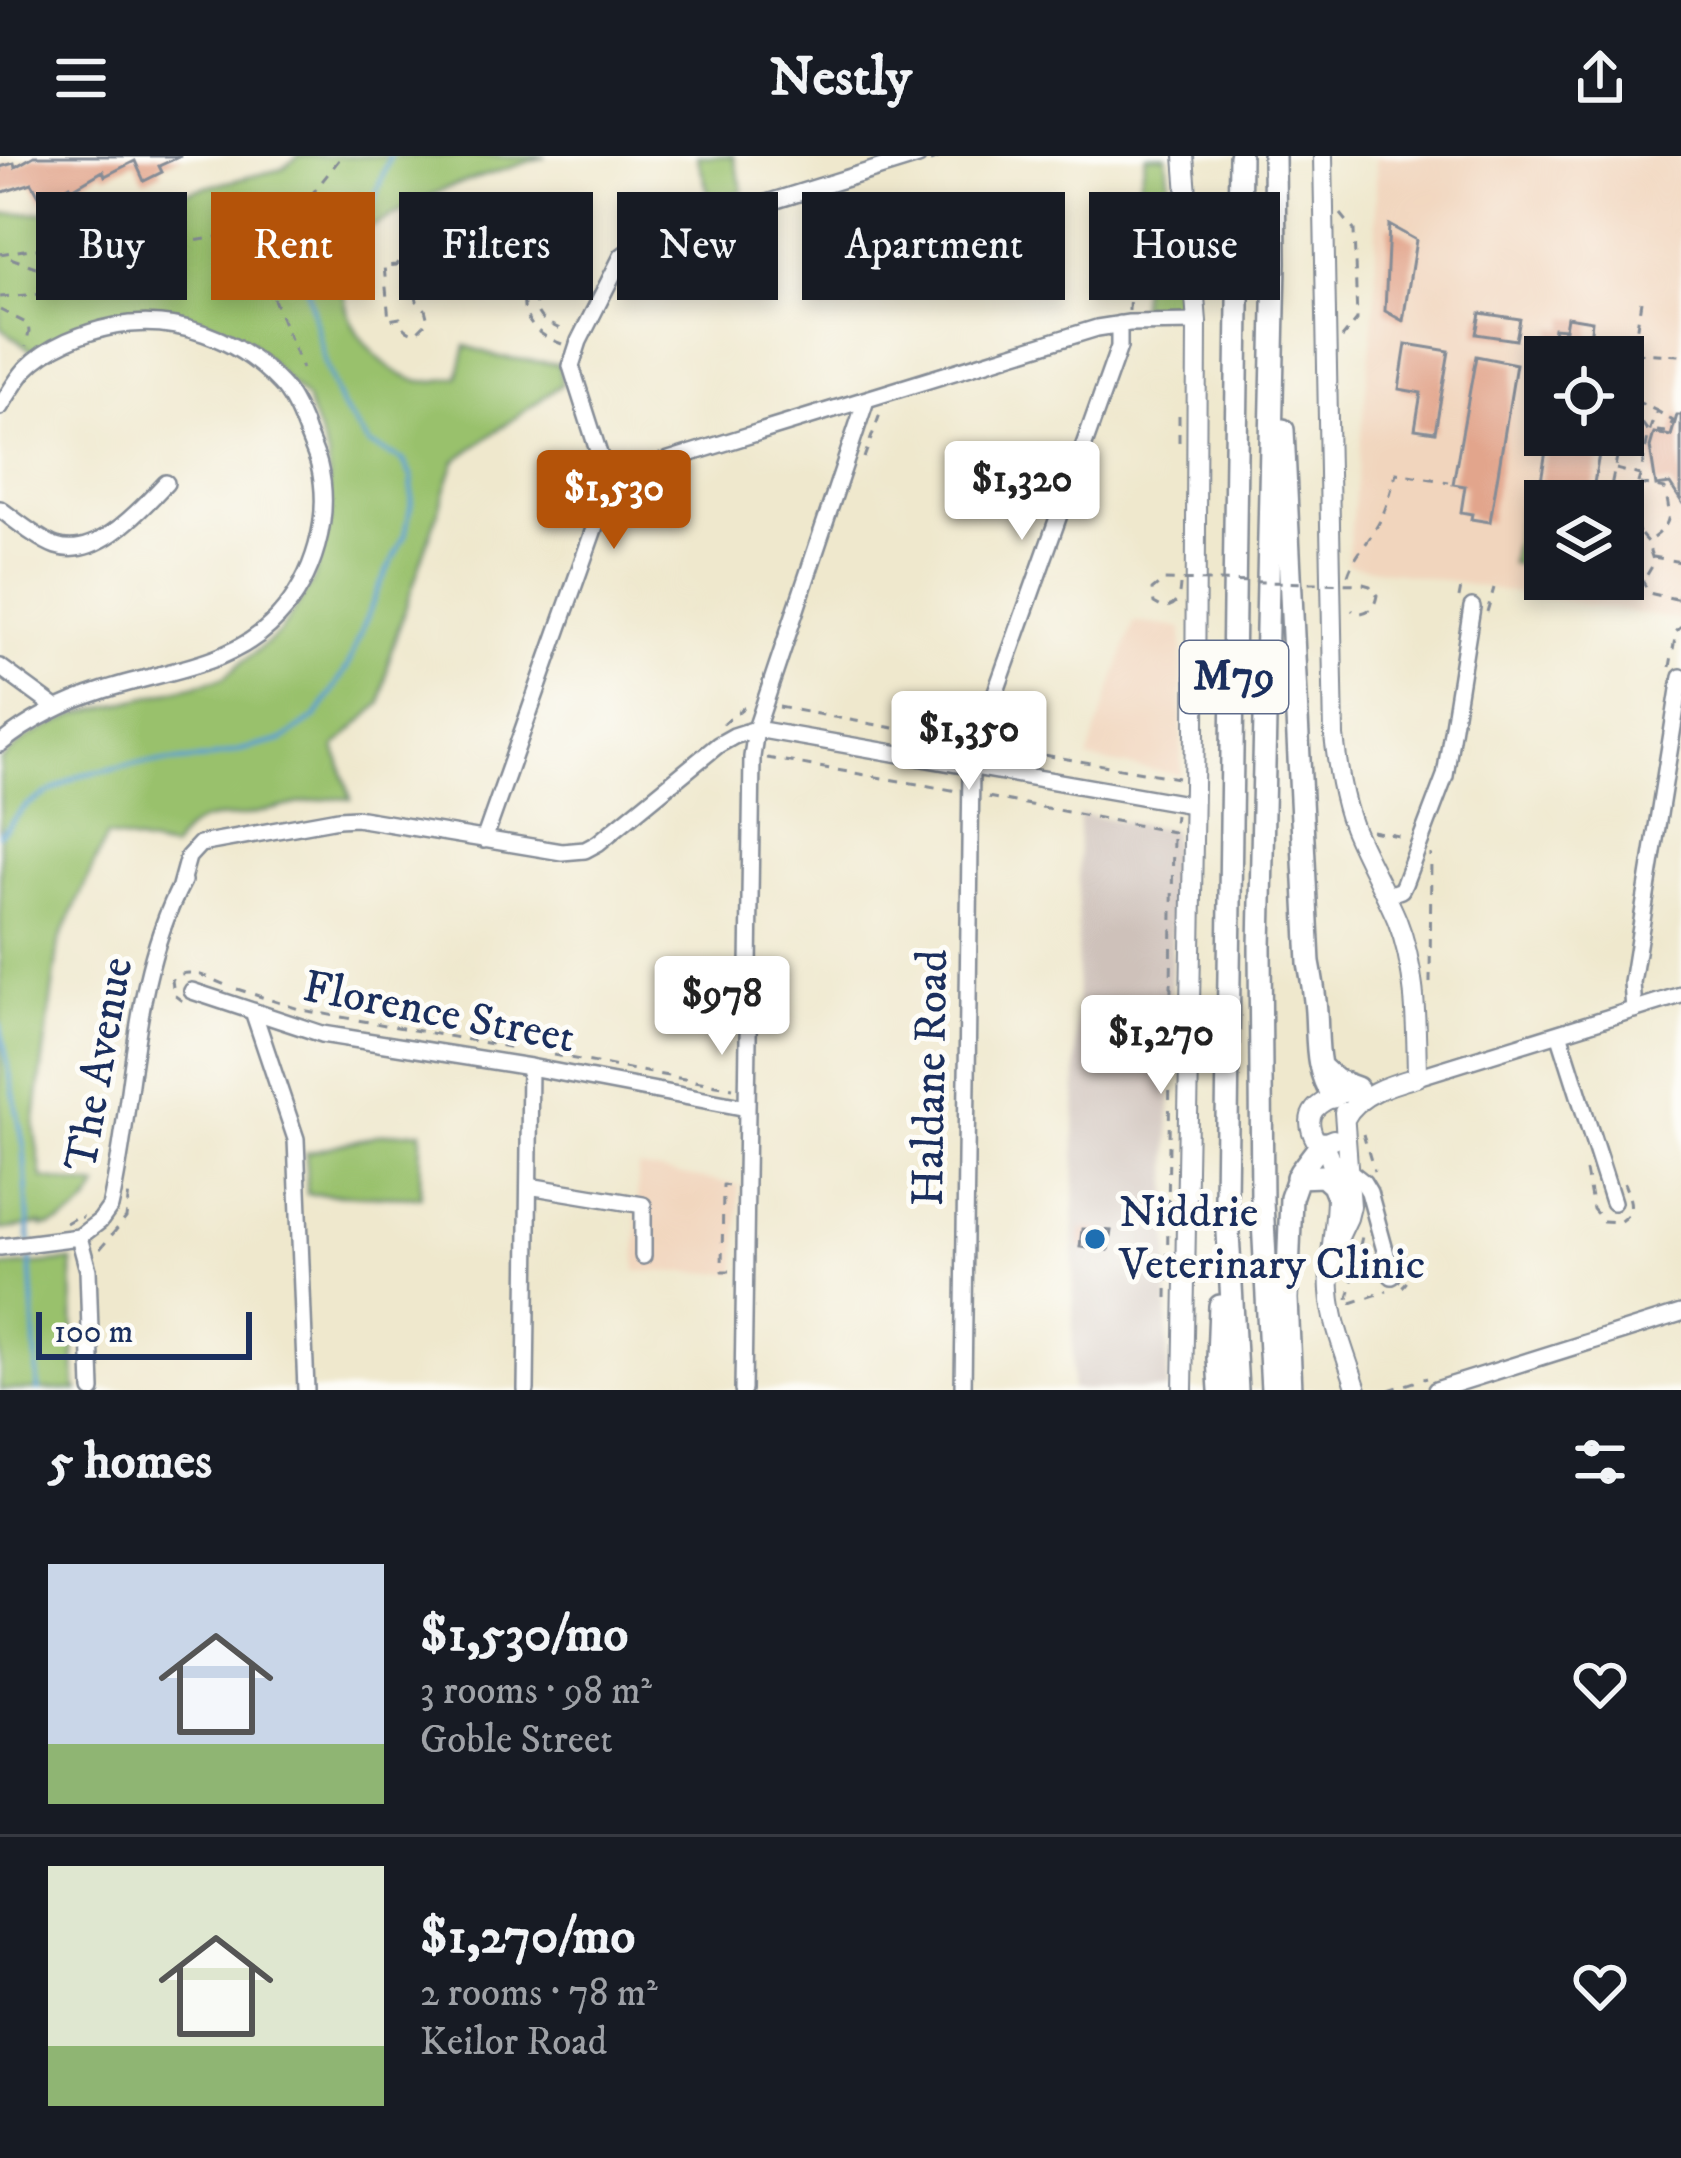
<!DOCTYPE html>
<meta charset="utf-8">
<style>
body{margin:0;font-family:"IM FELL DW Pica",serif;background:#242831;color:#f1f3f6;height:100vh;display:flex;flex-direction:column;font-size:45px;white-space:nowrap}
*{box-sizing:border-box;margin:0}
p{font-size:39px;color:#9ea1a6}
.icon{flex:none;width:66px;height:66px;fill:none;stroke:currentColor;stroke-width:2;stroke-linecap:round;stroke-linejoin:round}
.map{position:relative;height:1234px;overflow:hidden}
.details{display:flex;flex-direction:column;background:#171b24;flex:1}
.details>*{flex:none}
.hud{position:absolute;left:36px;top:36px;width:1611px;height:108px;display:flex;gap:24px}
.buttons{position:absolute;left:1524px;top:180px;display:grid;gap:24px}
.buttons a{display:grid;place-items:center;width:120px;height:120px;border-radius:0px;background:#171b24;box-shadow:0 6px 18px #0003;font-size:60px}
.scale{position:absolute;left:36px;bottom:30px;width:216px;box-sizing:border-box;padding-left:12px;border:6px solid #1b2f5e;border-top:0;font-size:33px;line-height:42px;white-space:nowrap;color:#1b2f5e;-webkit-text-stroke:9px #fdfcf7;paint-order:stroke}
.price{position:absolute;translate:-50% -102px;padding:0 27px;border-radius:12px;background:#fff;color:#222;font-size:39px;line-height:78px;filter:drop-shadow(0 3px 6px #0008)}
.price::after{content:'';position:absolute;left:50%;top:72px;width:36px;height:27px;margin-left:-18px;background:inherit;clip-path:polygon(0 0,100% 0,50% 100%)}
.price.active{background:#b45309;color:#fff}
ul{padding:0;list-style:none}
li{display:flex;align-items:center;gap:36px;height:300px;padding:0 48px}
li+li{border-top:3px solid #363941}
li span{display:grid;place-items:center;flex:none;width:336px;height:240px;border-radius:0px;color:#555}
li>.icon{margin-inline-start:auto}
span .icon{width:144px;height:144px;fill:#fffc;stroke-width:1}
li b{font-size:51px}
h2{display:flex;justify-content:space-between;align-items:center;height:144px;padding:0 48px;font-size:51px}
.tag{padding:0 42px;border-radius:0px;background:#171b24;box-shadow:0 6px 18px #0003;font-size:42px;line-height:108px}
.tag.active{background:#b45309;color:#fff}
header{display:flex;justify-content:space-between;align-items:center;height:156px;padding:0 48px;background:#171b24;font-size:54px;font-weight:800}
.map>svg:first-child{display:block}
.built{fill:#f1d5bd;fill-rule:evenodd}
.industrial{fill:#cec1ba}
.green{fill:#99c16c;stroke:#5a7865;stroke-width:3}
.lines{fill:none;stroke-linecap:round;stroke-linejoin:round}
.stream{stroke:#5aa0d0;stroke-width:4.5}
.building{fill:#e2a58c}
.minor-casing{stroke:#858c96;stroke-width:20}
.major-casing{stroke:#858c96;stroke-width:22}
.highway-casing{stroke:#858c96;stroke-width:26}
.path{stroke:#858c96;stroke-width:3;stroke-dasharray:9 9;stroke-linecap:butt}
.minor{stroke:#fff;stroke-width:15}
.major{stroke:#fff;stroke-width:18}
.highway{stroke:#fff;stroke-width:21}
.path-bridge{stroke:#858c96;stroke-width:3;stroke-dasharray:9 9;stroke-linecap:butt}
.poi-dot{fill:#1f6fb2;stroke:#fdfcf7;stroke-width:4.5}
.labels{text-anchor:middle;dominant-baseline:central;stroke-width:10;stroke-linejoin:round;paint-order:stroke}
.shield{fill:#fdfcf7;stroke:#5f6c8c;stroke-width:3}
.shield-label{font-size:42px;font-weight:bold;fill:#1b2f5e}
.street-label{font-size:45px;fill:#1b2f5e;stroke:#fdfcf7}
.poi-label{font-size:45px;fill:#1b2f5e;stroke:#fdfcf7;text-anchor:start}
</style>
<header><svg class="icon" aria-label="menu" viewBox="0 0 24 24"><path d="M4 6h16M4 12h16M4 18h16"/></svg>Nestly<svg class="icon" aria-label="share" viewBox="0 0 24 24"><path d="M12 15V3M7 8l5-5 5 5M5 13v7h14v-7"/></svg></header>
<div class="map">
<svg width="1681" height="1234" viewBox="0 0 1681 1234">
<rect width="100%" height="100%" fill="#fdfcf7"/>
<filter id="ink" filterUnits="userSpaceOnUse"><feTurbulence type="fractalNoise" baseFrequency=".00833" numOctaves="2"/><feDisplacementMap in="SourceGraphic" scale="24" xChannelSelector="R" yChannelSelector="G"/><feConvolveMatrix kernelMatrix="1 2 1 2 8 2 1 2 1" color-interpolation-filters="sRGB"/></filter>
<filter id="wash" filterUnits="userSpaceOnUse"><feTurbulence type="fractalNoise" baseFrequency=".004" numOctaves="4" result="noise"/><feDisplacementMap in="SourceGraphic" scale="48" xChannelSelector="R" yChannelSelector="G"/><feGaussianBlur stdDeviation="2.7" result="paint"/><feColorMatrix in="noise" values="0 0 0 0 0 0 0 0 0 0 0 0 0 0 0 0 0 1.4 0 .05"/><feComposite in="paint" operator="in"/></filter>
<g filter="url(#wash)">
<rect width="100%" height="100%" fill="#efe8cd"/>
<path class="built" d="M1376 0H1681V465L1347 408 1376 142ZM1545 201H1623V279H1545ZM1545 345H1623V423H1545Z
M1134 466 1182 472 1181 619 1087 603Z
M638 1011 739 1029 737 1117 636 1115Z"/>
<path class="industrial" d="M1079 658 1173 674 1167 1234H1072Z"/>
<path class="green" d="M299 0H546L444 33 356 79 339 106C342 122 343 139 347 154 356 183 389 220 420 225 432 227 446 223 458 221L466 190 499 201 559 208 562 228 455 305 391 495 381 547 335 591 351 643C312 640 275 655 237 661 223 663 211 660 199 666 186 673 179 681 172 693L107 680 59 786 34 970 42 1022 98 1031C89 1052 66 1069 43 1071L42 1068 0 1074V605L27 582 75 559 223 522 280 476 313 425 330 366 328 301 306 243 250 186 200 164 142 158 79 171 32 195 0 171V58L114 53 282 13Z
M697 0H733L743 35 711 45Z
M1146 0H1166L1181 153 1176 155 1139 156 1147 86 1128 83Z
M1523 339 1556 345H1545V413L1511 407Z
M421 975 420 1041 307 1038 306 997 381 978Z
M72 1105 75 1230 78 1234H0V1111Z"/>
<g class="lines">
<path class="stream" d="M0 678 27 649 80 619 136 608 204 603 283 584 317 560 348 510 378 433 405 379 412 344V322L403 304 370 289 341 250 326 210 303 114 314 91 342 74 371 51 390 0
M0 868 24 991 38 1234"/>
</g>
<g id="blocks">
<path class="building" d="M34 0H181L159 10 162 16 144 25 135 5 105 20 103 15 72 33 70 29 42 45 32 27 0 37V11L14 7 15 11Z
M557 42 576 100 554 107 552 99 549 100 535 49Z
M1389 69 1416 84 1403 165 1385 155Z
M1480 157 1520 163 1516 184 1476 178Z
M1567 161 1592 165 1588 201H1549L1554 172 1565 173Z
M1406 188 1449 195 1435 276 1415 273 1421 237 1399 233Z
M1476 200 1516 208 1490 366 1471 363 1472 358 1461 356 1465 330 1453 328Z
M1677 259H1681V345L1670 328 1656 330 1650 291 1654 277 1671 280Z
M1561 279 1589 282 1587 296 1599 298 1591 345 1538 342 1547 289 1558 291Z
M1082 1073 1111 1075 1108 1094 1080 1091Z"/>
</g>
</g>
<g filter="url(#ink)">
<use href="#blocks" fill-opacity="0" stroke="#858c96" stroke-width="3"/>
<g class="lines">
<g class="minor-casing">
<path id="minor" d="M0 251C8 239 16 224 26 213 48 190 84 176 115 170 175 159 238 182 280 227 292 239 300 258 306 274 310 286 316 297 319 309 332 361 314 422 278 461 233 511 164 514 104 534 66 546 31 563 0 588
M607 323 1097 172 1129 167 1197 166
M0 353C15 364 39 384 56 390 97 404 141 353 166 327
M0 511 56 552
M969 611 1119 191V168
M484 684 606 339 607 323 571 210 579 185 622 100 641 86 918 0
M180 730 188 701 200 688 338 663 356 662 562 696 585 694 598 687 718 589 734 580 756 573 1192 649
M1385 740 1401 734 1404 728 1445 620 1472 451
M192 835 322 878 530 911 747 952
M1634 854 1632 827 1681 521
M253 855 296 983 306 1234
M1559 877 1613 1046
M1417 921 1681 839
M1349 1015 1363 1026 1369 1036 1392 1120
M529 1030 643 1049V1100
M79 1081 88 1114 92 1234
M0 1091 79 1081 100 1065 110 1051C135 943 130 825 183 725
M526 1234 530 911
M743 1234 752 601 756 573 866 244
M963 1234 971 612
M1436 1234 1681 1157"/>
</g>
<g class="major-casing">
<path id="major" d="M1323 0 1334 580C1338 612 1342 642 1353 671 1366 703 1384 733 1397 764 1417 814 1416 869 1417 921 1392 928 1357 938 1345 963
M1333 983 1323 987 1316 985C1300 956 1319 946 1343 937
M1323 987C1350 1036 1326 1084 1330 1135 1332 1168 1347 1202 1357 1234
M1339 1081 1348 1062 1351 1050 1344 956
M1183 1234 1195 575 1197 166 1184 0"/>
</g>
<g class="highway-casing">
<path id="highway" d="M1283 274 1309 807C1312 823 1315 839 1316 856 1318 887 1315 913 1333 941
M1321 911 1335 924 1357 932
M1297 1021 1323 1020 1333 1029 1337 1039
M1220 1234 1218 1202 1220 1150
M1237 1234 1226 1042 1240 0
M1272 1234 1262 1046 1260 791 1275 106 1274 0
M1291 1234 1287 1143 1291 1042 1300 1016 1322 987"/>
</g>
<path class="path" d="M930 5 945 0
M1341 58 1354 74 1357 164 1342 182
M244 77 252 103 267 126 302 213
M0 98 30 93 160 91 228 79 270 68 301 52 342 0
M0 141 85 135 86 129 2 99
M1641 145 1633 197 1681 199
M0 154 28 168 29 176 26 191
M1129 155 1130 127 1139 92
M562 188C547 182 533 176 526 159 520 144 528 128 529 112 530 99 525 87 520 75 501 31 468 68 444 85L453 100 413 125 417 145 425 153 428 165 416 177C407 176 402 172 400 162L389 164 384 110 396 109 406 92 446 67 465 49 503 41C531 57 550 90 542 124 540 133 534 142 536 152 539 166 555 170 566 176
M1623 257 1634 199
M1179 286V254
M864 302 881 255
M1616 313 1640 319
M1640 328 1665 333C1671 361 1673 369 1647 386
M1608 345 1617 301
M1641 379 1647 386 1654 407 1645 422
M1623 385 1639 377 1628 348C1646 322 1642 285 1657 255L1636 245 1631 252 1647 274 1667 276 1673 265 1657 255
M1653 401 1681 406
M1348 419C1353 402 1365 391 1374 375 1386 357 1390 338 1396 317L1449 326
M1623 422 1643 425 1648 437 1681 444
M1459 442 1462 426
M1679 442 1681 423
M1487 456 1494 432
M1670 511 1676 476 1681 471
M779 551 965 585
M723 568 748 548
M992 590 1178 622
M767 602 958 635
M988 641 1173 676 1175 659
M1372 675 1404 681
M1430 827 1431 698
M237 833 302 854 514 892
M182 845 174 839 172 824C189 808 208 823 228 830
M553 899 733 932
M1363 978 1374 1015
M1586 1015 1593 1053 1603 1065 1619 1066C1637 1055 1630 1043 1624 1027
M66 1067 80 1059 83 1062
M1401 1092C1407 1106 1416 1119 1402 1131
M100 1093 126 1062 129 1035
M730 1115H722L723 1029 733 1031
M1167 1142 1173 678
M1348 1143 1363 1076
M1351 1147 1387 1135
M1389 1234 1427 1222"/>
<use href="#minor" class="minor"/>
<use href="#major" class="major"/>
<use href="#highway" class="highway"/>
<path class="path-bridge" d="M1180 429C1179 442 1178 450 1163 452L1154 447 1152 434 1164 424 1363 428 1370 430 1377 439C1375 452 1368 458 1355 457L1352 454"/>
</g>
</g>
<circle class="poi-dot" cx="1095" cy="1083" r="12"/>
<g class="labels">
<rect class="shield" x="1180" y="485" width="108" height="72" rx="9"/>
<g class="shield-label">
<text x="1234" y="521">M79</text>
</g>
<g class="street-label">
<text transform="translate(439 857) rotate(11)">Florence Street</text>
<text transform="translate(100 908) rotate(-80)">The Avenue</text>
<text transform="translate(931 922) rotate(-89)">Haldane Road</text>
</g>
<g class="poi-label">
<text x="1119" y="1057">Niddrie<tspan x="1119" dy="52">Veterinary Clinic</tspan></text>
</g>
</g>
</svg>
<div class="buttons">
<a><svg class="icon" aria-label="locate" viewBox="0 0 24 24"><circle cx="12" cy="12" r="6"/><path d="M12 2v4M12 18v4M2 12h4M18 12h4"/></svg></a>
<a><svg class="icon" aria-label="layers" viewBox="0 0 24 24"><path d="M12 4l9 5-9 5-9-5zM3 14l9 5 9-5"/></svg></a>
</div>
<div class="scale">100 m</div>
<b class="price" style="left:1022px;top:387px">$1,320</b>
<b class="price active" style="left:614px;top:396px">$1,530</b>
<b class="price" style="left:969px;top:637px">$1,350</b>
<b class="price" style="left:722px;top:902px">$978</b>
<b class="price" style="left:1161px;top:941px">$1,270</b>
<div class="hud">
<a class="tag">Buy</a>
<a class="tag active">Rent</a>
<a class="tag">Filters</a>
<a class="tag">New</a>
<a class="tag">Apartment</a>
<a class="tag">House</a>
</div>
</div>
<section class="details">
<h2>5 homes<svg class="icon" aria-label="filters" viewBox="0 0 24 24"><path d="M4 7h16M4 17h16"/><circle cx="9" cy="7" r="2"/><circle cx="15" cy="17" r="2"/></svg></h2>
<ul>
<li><span style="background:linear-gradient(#c9d6e8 75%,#8fb573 0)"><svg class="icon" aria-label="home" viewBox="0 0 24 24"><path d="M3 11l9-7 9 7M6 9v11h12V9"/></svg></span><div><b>$1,530/mo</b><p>3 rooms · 98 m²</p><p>Goble Street</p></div><svg class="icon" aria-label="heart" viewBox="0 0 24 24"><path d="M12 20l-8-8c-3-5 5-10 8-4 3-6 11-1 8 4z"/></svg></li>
<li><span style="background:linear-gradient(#dfe7d0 75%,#8fb573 0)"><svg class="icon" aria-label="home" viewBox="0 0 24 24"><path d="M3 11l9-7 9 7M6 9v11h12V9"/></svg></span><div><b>$1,270/mo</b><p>2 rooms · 78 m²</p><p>Keilor Road</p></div><svg class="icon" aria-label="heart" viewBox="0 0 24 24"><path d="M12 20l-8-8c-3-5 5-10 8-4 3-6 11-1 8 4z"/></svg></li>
</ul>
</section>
